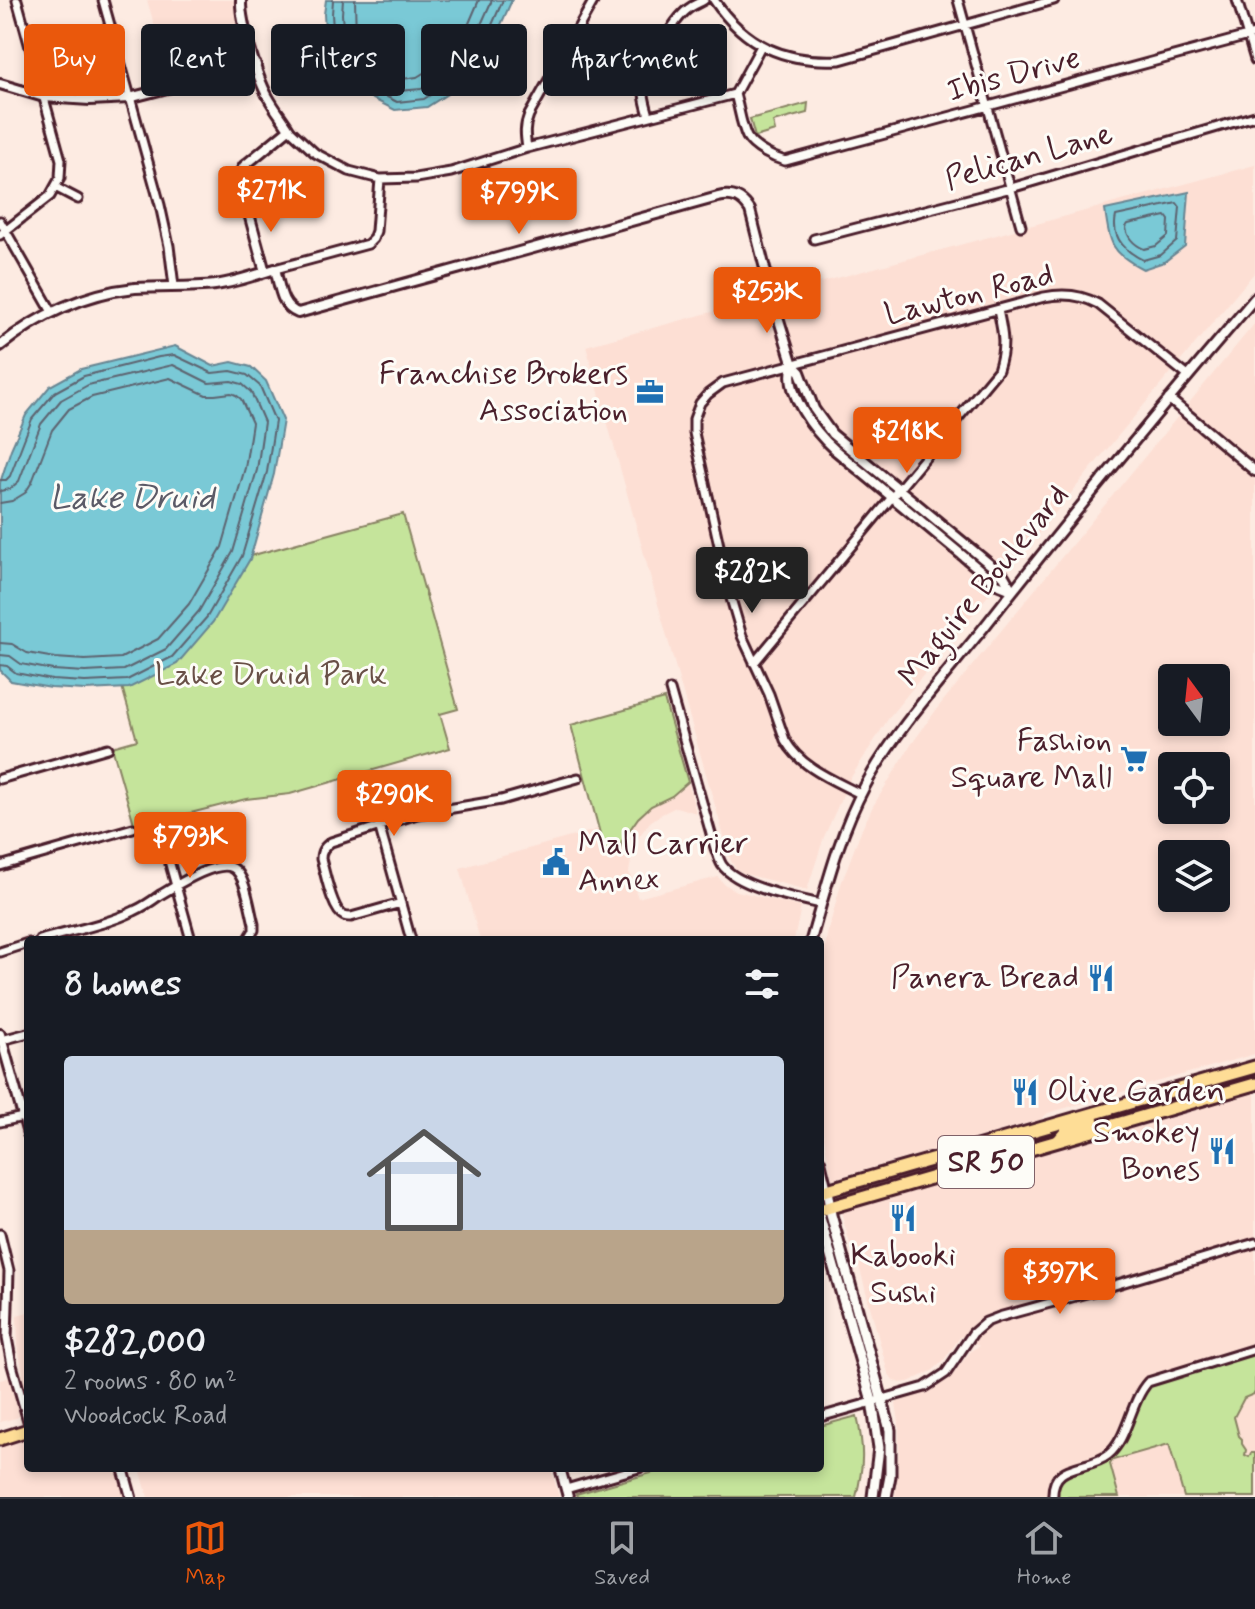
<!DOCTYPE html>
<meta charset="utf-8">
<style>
body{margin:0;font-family:Mynerve,sans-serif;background:#20242c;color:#f1f3f6;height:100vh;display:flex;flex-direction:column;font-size:30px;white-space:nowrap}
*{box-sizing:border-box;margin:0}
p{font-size:26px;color:#9ea1a6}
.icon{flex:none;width:44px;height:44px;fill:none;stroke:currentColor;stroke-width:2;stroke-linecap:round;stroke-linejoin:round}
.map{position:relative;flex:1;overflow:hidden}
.drawer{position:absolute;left:24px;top:936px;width:800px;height:536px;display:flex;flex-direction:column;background:#171b24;border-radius:8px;box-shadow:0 4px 12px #0003}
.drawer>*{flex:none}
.banner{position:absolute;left:24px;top:24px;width:800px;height:72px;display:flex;gap:16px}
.needle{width:52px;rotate:345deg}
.buttons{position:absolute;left:1158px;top:664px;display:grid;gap:16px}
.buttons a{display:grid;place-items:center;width:72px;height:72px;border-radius:8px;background:#171b24;box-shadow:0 4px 12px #0003;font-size:40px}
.price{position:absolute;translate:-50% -68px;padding:0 18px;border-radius:8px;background:#ea580c;color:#fff;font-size:26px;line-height:52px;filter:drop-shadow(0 2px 4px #0008)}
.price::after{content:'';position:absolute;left:50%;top:48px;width:24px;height:18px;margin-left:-12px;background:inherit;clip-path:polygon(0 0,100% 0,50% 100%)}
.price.current{background:#222;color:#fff}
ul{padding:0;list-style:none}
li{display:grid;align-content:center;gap:16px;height:424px;padding:0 40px}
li+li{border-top:2px solid #363941}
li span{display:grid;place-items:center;height:248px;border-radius:8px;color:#555}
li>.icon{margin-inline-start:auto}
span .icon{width:144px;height:144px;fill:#fffc;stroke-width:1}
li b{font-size:34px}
h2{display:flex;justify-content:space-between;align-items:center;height:96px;padding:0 40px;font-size:34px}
.pill{padding:0 28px;border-radius:8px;background:#171b24;box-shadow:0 4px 12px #0003;font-size:28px;line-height:72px}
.pill.current{background:#ea580c;color:#fff}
.tab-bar{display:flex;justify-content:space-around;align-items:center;height:112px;border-top:2px solid #363941;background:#171b24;font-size:22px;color:#9ea1a6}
.tab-bar a{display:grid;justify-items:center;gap:4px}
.tab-bar .current{color:#ea580c}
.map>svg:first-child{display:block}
.built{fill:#fddfd4;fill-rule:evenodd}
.green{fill:#c5e49b;stroke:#888263;stroke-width:2}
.water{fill:#7ac9d6;stroke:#678592;stroke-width:2}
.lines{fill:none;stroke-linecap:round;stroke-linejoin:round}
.shore{stroke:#5d636f;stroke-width:2}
.minor-casing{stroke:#4a1f2b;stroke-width:13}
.tertiary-casing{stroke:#4a1f2b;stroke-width:14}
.secondary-casing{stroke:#4a1f2b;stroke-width:15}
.trunk-casing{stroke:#4a1f2b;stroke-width:17}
.minor{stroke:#fdfcf7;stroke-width:7}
.tertiary{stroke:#fdfcf7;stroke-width:8}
.secondary{stroke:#fdfcf7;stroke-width:9}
.trunk{stroke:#fedd96;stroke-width:11}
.labels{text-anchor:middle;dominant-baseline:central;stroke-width:6;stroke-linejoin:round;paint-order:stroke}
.shield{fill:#fdfcf7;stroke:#806168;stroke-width:2}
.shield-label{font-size:30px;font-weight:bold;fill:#4a1f2b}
.street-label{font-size:32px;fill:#4a1f2b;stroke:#fdfcf7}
.poi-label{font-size:32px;fill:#4a1f2b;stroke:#fdfcf7;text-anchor:end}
.park-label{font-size:32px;fill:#695047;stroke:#fdfcf7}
.water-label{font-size:34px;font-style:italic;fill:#5b5a67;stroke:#fdfcf7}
</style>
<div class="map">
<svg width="1255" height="1497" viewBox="0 0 1255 1497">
<rect width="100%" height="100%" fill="#fdebe2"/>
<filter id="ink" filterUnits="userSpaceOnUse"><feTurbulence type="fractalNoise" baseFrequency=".0125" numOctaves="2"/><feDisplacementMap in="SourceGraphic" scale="16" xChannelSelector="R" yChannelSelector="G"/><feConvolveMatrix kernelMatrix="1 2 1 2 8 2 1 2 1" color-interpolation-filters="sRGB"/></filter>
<g filter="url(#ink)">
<path class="built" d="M147 0H235L237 16 248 61 171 83Z
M1255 165V272L1103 454 890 716 850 779 824 837 807 890 745 874 736 869 731 861 683 694 586 346Z
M1255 323V1054L1048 1113 1040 1120 832 1179 820 1117V981L827 935 841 884 861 831 873 806 911 745 939 706ZM1172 678H1216V722H1172ZM1172 766H1216V810H1172ZM1172 854H1216V898H1172Z
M688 782 696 813 676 807 660 815 650 822 640 835 633 850 629 872 638 898 718 877 724 884 737 891 801 907 794 940H480L460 868 599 829 606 856 618 853 622 841 638 818 651 806 672 796Z
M1255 1093V1497H895L899 1450V1422L896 1404 898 1401 922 1394 942 1383 953 1373 972 1350 979 1346 961 1336 943 1361 932 1371 908 1382 900 1383 894 1381 888 1373 855 1251H852L841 1212Z
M28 1312V1411L16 1418 0 1422V1380L23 1374 18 1346 17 1315Z
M28 1429V1468H122L131 1497H0V1437Z
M140 1468H551L559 1497H148Z"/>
<path class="green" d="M808 103 807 113 773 122 775 131 755 137 750 119Z
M403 514 458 709 440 714 450 748 290 794 246 799 135 827 112 747 137 740 97 598Z
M664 699 688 782 672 796 651 806 638 818 622 841 619 853 606 856 571 725Z
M1255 1350V1392L1254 1394 1244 1398 1234 1417 1239 1436 1242 1439V1444L1246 1450 1245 1455 1249 1457 1251 1453H1255V1497H1184L1169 1444 1113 1460 1110 1464 1119 1497H1056C1056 1463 1088 1473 1108 1460 1128 1447 1130 1418 1140 1398 1143 1392 1147 1387 1151 1382Z
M857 1416C864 1447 864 1466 856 1497H577L576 1494 669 1468H820V1426Z"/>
<path class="water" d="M326 0H512L487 56 472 78 427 107 395 110 365 95 339 73 326 47 324 14Z
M1189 192 1185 246 1164 262 1143 269C1111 253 1110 244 1105 210Z
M175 346 213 366 232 362 251 367 266 381 283 420 274 474 250 559 213 622 177 664 129 688 85 690 51 688 11 681 0 670V483L11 449 26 415 50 386 81 369Z"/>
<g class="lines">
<path class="shore" d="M333 0 332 14 334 44 345 67 370 88 397 102 424 99 466 72 480 52 503 0
M343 0 342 14 344 42 353 61 375 80 399 91 421 89 459 65 471 47 492 0
M355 0 356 38 363 53 382 70 402 79 417 77 451 56 461 42 479 0
M1177 203 1180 207 1177 241 1161 255 1143 260C1125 251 1111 237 1116 216Z
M1166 216 1169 220 1168 236 1156 246 1144 249C1135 245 1127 238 1126 227L1128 224Z
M0 480H6L10 476 32 419 55 392 84 376 159 357 174 355 212 373 231 371 247 375 260 386 275 421 267 472 242 556 207 617 172 657 127 680 85 682 52 680 16 673 7 666 0 665
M0 491 10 489 19 481 41 424 61 400 88 385 173 365 209 383 231 381 242 384 251 392 264 422 257 470 233 552 199 611 166 649 124 670 85 672 53 670 21 664 10 656 0 655
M0 503 12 501 25 493 32 482 52 430 69 409 92 397 170 378 206 395H215L231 393 236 395 241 399 252 423 245 468 222 547 189 604 158 639 121 658 85 660 55 658 27 653 12 644 0 643"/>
<g class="minor-casing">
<path id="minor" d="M103 0 160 205 169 246 174 286
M714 0C745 46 785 63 840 60L1054 0
M958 0 1021 226
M1237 0 1255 60
M761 46 735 94C739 107 741 125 747 137 754 149 774 158 785 161L1255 34
M649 116C647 107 642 95 644 85 647 67 673 20 688 9 693 5 699 3 704 0
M289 129 315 153 349 171 380 179 416 178 451 172 527 148 735 94
M527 148C525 135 524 127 529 115L594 0
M55 187 78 199
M0 221 52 312
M0 235 50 196 60 178 61 160 17 0
M814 239 1011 188 1255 116
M275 269 368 244 373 239 376 231 380 179
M754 663 998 370C1006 346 1003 333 998 310
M670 690 715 848C717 853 719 860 722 865 738 887 795 898 821 904
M0 779 108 748
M369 789 411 940
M860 794C833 780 801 768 785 740L769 694 742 636 730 595 694 433V419L700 403 708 394 723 383 1044 297C1063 293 1080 294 1098 304L1188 376
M160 828 191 940
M0 866 133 828
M401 903 351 917C349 917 346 917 344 916 332 911 325 872 321 859 321 851 324 847 331 842L417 814 501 800 578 778
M40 940C70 931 106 925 134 911 143 907 152 901 160 895 174 887 217 859 233 868 246 875 250 910 254 924V930L248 940
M0 952 28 943
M2 1040 28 1033
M0 1122 28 1116
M0 1234 9 1271 7 1338 12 1365 28 1421
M820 1417 925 1387 946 1373 973 1333 986 1322 999 1317 1101 1289 1255 1243
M566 1489 639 1468
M1053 1497C1051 1461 1088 1471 1108 1455 1128 1439 1130 1402 1148 1382L1255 1349"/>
</g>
<g class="tertiary-casing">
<path id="tertiary" d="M241 0C240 22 257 77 268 97 274 108 282 118 289 129L244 166 240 173V181L265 272
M0 84 44 97 90 100 129 98 256 65
M0 346C38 315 86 293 135 288 162 286 189 288 215 285 236 282 256 275 275 269 280 286 280 306 298 313L718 197C733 193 742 198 750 210L774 304 793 365C783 392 816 433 835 450L997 584 1012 590
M793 365 800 372 814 409 832 434 1004 576 1012 590
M1169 399 1255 471
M811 940C826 888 839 834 865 786 895 730 945 676 985 626 1072 515 1163 405 1255 298
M0 1034 28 1134
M820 1161 827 1190
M123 1468 131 1497
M560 1468 568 1497"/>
</g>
<g class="secondary-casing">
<path id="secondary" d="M827 1190 831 1215 890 1430V1476L886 1497
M820 1218 872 1401 879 1448 873 1497"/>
</g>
<g class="trunk-casing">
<path id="trunk" d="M1058 1141 1068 1129 1093 1121
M820 1192 1255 1067
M820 1210 1255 1084
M0 1439 28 1430"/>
</g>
<use href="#minor" class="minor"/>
<use href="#tertiary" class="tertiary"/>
<use href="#secondary" class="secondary"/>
<use href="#trunk" class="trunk"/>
</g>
</g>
<defs>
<g id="office-bare" transform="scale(2.16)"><path d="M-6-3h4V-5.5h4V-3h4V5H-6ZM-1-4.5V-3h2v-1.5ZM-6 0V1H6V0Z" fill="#1f6fb2" stroke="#fdfcf7" stroke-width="2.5" paint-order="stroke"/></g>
<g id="supermarket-bare" transform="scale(2.16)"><path d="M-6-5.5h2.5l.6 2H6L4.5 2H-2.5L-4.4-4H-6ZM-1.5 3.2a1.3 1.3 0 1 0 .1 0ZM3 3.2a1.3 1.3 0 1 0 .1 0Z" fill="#1f6fb2" stroke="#fdfcf7" stroke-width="2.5" paint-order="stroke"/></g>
<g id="civic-bare" transform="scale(2.16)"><path d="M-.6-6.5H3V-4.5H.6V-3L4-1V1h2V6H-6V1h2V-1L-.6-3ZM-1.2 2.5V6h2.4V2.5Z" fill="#1f6fb2" stroke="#fdfcf7" stroke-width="2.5" paint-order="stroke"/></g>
<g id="restaurant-bare" transform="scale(2.16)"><path d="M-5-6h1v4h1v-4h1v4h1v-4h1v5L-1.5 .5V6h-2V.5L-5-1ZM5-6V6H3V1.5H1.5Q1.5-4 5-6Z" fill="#1f6fb2" stroke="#fdfcf7" stroke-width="2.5" paint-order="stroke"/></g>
</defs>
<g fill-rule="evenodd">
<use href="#office-bare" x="650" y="392"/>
<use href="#supermarket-bare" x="1134" y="759"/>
<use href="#civic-bare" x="556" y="862"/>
<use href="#restaurant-bare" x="1101" y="978"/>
<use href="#restaurant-bare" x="1025" y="1092"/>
<use href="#restaurant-bare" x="1222" y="1151"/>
<use href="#restaurant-bare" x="903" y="1218"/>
</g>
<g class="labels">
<rect class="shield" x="938" y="1136" width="96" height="52" rx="6"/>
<g class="shield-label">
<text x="986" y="1162">SR 50</text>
</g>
<g class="street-label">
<text transform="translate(1014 75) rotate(-15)">Ibis Drive</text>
<text transform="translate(1029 157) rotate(-16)">Pelican Lane</text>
<text transform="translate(969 295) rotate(-14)">Lawton Road</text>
<text transform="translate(984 586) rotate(-51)">Maguire Boulevard</text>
</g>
<g class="poi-label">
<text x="628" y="374">Franchise Brokers<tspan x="628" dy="37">Association</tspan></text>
<text x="1112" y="741">Fashion<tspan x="1112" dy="37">Square Mall</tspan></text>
<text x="578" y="844" text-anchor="start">Mall Carrier<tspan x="578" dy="37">Annex</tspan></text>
<text x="1079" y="978">Panera Bread</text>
<text x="1047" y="1092" text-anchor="start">Olive Garden</text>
<text x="1200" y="1133">Smokey<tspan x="1200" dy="37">Bones</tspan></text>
<text x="903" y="1256" text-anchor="middle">Kabooki<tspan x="903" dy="37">Sushi</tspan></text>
</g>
<g class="park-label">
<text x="271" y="675">Lake Druid Park</text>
</g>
<g class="water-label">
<text x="132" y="498">Lake Druid</text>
</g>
</g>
</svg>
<div class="buttons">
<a><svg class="needle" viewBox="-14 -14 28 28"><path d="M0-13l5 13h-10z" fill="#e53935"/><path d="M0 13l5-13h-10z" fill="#9ea1a6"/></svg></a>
<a><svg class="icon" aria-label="locate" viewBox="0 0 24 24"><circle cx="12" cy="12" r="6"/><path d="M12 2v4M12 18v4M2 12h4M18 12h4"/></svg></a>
<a><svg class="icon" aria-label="layers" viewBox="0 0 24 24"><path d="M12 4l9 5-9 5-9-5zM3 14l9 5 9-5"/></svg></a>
</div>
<b class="price" style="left:271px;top:234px">$271K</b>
<b class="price" style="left:519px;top:236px">$799K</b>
<b class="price" style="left:767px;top:335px">$253K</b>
<b class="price" style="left:907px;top:475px">$218K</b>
<b class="price current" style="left:752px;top:615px">$282K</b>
<b class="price" style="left:394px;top:838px">$290K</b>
<b class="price" style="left:190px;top:880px">$793K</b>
<b class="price" style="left:1060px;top:1316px">$397K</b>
<div class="banner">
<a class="pill current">Buy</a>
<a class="pill">Rent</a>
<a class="pill">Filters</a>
<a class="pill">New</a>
<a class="pill">Apartment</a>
</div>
<section class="drawer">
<h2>8 homes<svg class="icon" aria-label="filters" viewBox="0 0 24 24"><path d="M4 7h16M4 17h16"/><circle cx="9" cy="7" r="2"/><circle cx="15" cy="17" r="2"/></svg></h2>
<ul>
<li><span style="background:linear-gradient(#c9d6e8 70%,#b9a48a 0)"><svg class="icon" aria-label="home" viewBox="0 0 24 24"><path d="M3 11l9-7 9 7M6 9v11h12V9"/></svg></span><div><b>$282,000</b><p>2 rooms · 80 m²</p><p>Woodcock Road</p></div></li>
</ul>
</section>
</div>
<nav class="tab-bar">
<a class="current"><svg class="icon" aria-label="map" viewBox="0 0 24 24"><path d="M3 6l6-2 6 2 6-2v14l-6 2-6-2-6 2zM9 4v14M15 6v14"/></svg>Map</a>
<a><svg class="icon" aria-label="saved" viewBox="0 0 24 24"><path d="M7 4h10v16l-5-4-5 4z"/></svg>Saved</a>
<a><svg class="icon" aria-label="home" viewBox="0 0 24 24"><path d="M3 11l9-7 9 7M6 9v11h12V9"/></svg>Home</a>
</nav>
